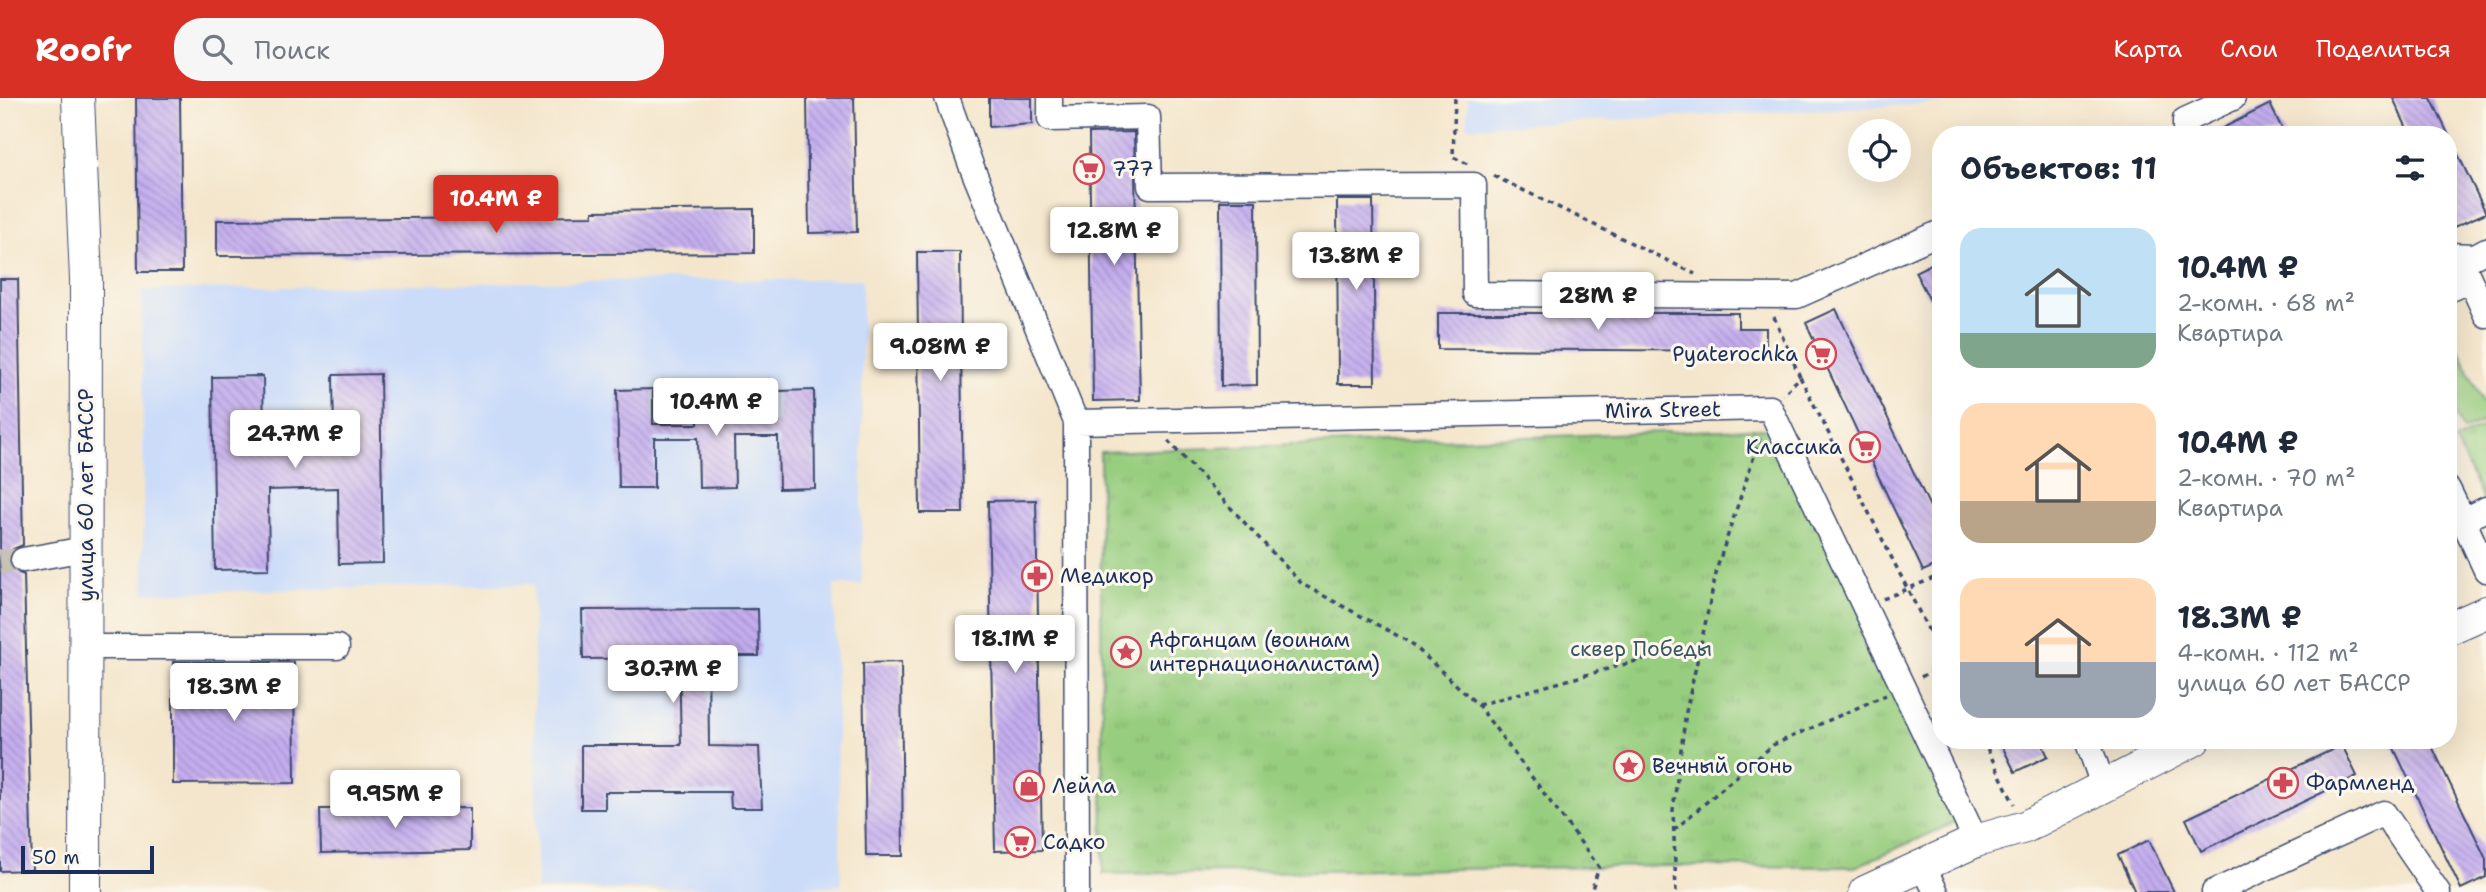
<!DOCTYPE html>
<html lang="ru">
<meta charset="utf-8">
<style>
body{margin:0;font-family:"Shantell Sans",sans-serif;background:#f6f6f7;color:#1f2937;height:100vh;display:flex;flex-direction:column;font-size:26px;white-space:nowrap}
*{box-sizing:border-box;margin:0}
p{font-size:23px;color:#747a83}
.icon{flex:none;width:38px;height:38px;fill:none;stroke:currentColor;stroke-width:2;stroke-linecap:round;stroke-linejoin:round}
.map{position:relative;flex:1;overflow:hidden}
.details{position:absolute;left:1932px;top:28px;width:525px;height:623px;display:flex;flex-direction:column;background:#fff;border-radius:28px;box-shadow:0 7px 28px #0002}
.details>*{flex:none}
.controls{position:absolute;left:1848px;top:21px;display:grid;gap:14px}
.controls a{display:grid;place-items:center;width:63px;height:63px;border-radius:50%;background:#fff;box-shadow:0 7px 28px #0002;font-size:35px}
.scale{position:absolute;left:21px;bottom:18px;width:133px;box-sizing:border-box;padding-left:7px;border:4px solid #1b2f5e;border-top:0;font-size:19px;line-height:24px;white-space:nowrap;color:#1b2f5e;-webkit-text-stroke:5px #fbf7ec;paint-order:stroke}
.price{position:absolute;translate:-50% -60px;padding:0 16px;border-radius:7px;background:#fff;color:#222;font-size:23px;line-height:46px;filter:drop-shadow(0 2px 4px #0008)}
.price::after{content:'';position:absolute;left:50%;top:42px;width:21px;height:16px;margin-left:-10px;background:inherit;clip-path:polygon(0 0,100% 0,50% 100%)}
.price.current{background:#d93025;color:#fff}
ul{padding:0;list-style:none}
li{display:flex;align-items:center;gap:21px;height:175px;padding:0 28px}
li span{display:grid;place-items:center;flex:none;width:196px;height:140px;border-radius:21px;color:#555}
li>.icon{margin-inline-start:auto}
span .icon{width:84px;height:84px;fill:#fffc;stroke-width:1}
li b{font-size:30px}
h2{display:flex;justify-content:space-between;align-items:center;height:84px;padding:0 28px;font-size:30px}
header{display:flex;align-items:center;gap:42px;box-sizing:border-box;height:98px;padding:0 35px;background:#d93025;color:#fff}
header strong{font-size:33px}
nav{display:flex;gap:38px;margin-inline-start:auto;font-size:24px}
.search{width:490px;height:63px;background:#f6f6f7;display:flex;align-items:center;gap:18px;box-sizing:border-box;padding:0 24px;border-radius:28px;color:#747a83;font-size:26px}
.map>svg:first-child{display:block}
.built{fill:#cbdcf9}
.grass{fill:url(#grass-tufts);stroke:#597e6e;stroke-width:2}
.pitch{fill:#97cd7e;stroke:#597e6e;stroke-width:2}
.building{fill:url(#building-back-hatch)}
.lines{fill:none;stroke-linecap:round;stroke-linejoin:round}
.minor-tunnel{stroke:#c9c1b6;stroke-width:24;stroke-dasharray:24 12;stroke-linecap:butt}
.minor-casing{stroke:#3c4a6e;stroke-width:27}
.major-casing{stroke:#3c4a6e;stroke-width:34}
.path{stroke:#3c4a6e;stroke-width:3.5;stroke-dasharray:5 5;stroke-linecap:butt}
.minor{stroke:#fff;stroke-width:24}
.major{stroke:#fff;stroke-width:32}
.labels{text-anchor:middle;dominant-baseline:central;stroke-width:6;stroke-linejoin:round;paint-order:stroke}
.poi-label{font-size:21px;fill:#1b2f5e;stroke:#fbf7ec;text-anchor:start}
.street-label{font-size:21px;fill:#1b2f5e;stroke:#fbf7ec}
.park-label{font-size:21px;fill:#3a5666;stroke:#fbf7ec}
</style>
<header>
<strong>Roofr</strong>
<div class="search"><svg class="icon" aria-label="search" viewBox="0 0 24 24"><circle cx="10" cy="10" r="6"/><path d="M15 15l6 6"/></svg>Поиск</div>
<nav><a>Карта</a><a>Слои</a><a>Поделиться</a></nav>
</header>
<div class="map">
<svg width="2486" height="794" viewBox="0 0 2486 794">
<defs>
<pattern id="grass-tufts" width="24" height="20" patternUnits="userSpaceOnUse" patternTransform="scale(1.75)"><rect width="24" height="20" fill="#97cd7e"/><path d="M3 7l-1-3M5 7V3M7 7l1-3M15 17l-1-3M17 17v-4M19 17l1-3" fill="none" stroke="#82b06f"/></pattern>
<pattern id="building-back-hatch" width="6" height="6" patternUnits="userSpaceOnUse" patternTransform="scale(1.75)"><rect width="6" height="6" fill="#c5aeef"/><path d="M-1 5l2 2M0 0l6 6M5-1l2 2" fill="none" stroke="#9f8ec5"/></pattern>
</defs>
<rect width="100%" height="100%" fill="#fbf7ec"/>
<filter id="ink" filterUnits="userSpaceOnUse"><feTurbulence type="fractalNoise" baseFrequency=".0143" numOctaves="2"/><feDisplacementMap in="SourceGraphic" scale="14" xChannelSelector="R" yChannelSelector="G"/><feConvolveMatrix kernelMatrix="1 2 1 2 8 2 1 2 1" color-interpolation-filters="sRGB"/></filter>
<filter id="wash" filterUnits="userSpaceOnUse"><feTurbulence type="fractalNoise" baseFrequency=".00686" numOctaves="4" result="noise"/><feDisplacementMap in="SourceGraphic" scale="28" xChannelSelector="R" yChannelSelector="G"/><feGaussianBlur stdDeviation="1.57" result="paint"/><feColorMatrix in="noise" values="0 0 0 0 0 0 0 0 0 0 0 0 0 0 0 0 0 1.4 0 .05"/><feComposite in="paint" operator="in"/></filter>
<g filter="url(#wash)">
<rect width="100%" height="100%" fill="#f4e6cc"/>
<path class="built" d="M1468 0H1947L1948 5 1467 29Z
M862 181V487H834L841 788 537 792 533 486 144 495 142 192 581 183Z"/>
<path class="grass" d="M2486 328V402L2484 403 2455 342Z
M1777 330 1963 721 1855 769 1672 768 1103 776 1100 354Z"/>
<path class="pitch" d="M2457 248 2486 311V323L2463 333 2448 302V252Z"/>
<g id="blocks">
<path class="building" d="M136 0H180L182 174H138Z
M807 0H854L857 134 809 135Z
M989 0H1032V26L989 29Z
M2393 0H2431L2486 115 2454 129 2448 117V37H2410Z
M2270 6 2285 37H2209Z
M1134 34 1140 302 1093 303 1089 35Z
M1337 102H1373L1375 286H1338Z
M1220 103H1256L1257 287 1221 288Z
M754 111V155L217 158V122L593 118V113Z
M917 154H960L963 415H920Z
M1941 161V223L1915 174Z
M0 181H18L23 447 13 451 8 464 12 472 24 477 32 772 0 773Z
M1836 211 1941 432V465L1923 473 1806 225Z
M1438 215H1738V230H1766V253L1438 251Z
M380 276 383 465 339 466 338 390 268 392 269 471 215 472 212 279 263 278 264 340 334 339 333 277Z
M653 291V326H698V291H733L734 325 778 324V293L814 292 815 390 779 391 778 339H734L735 389 699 390 698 340H654V390H619L617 292Z
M1036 402 1042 752 995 753 988 403Z
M758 511 759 558H708L709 648 759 649 762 710H731L730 694H605V711H581V647H681L679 560 583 561 582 512Z
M173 564H294L295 685 173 686Z
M901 564 903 758H866L863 565Z
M1999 642H2040L2048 658 2015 674Z
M2390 642H2429L2486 761V779L2461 791Z
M2342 647 2357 678 2201 753 2186 721Z
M470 710V752L321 755 320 711Z
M2149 742 2174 794H2135L2118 757Z"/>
</g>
</g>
<g filter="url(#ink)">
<use href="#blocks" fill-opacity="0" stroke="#3c4a6e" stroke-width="2"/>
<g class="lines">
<path class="minor-tunnel" d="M0 464 23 462"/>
<g class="minor-casing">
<path id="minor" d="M947 0 971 67 1076 324 1077 794
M1050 0V21L1148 19 1150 88 1474 87 1475 196 1797 198 1941 134
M2185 37V22L2233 0
M2448 157 2475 158 2486 152
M2459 158 2486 217
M2448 192 2470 182
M1076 324 1770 310 1976 743
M2448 391 2463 422
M2486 411 2463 422 2486 472
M23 462 85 451
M85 549H337
M2087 642 2103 687
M1923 768 1936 794
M2214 794 2384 715 2438 794"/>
</g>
<g class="major-casing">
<path id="major" d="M78 0 86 181 85 794
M2448 531 2486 514
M1865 794 1976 743 2025 729 2194 642"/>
</g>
<path class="path" d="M1455 0 1453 59 1468 66
M1494 78 1695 176
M1774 219 1800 279 1783 297
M1800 279 1941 557
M1168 343 1302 486 1411 545 1478 607 1599 769 1591 794
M1883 501 1941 477
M1921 579 1941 568
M1478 607 1701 545
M1983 642 2014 706
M1674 732 1773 647 1886 597
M1676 794 1673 712 1686 614 1718 467 1760 340"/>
<use href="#minor" class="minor"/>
<use href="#major" class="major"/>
</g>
</g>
<defs>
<g id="supermarket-ring" transform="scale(1.575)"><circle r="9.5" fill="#fbf7ec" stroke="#d1495b" stroke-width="1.5"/><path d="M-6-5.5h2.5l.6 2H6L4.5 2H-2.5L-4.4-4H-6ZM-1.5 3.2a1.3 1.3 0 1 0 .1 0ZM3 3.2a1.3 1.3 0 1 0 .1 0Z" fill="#d1495b"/></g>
<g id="pharmacy-ring" transform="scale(1.575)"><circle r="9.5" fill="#fbf7ec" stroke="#d1495b" stroke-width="1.5"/><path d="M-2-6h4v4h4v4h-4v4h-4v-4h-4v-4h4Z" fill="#d1495b"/></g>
<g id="sight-ring" transform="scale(1.575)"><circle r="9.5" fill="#fbf7ec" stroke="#d1495b" stroke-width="1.5"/><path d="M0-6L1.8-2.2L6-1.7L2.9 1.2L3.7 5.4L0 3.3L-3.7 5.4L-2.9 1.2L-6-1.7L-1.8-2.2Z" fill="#d1495b"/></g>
<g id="shop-ring" transform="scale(1.575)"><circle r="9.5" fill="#fbf7ec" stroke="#d1495b" stroke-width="1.5"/><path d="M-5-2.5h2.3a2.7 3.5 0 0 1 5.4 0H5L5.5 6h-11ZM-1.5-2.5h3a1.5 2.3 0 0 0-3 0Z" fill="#d1495b"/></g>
</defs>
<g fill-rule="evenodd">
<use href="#supermarket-ring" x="1089" y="71"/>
<use href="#supermarket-ring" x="1821" y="256"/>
<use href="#supermarket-ring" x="1865" y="349"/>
<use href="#pharmacy-ring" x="1037" y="478"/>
<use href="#sight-ring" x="1126" y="554"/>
<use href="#sight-ring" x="1629" y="668"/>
<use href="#pharmacy-ring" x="2283" y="685"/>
<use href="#shop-ring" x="1029" y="688"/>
<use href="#supermarket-ring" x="1020" y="744"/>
</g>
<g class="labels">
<g class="poi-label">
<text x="1112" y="71">777</text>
<text x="1798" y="256" text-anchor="end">Pyaterochka</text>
<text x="1842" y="349" text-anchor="end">Классика</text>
<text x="1060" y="478">Медикор</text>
<text x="1149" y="542">Афганцам (воинам<tspan x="1149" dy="24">интернационалистам)</tspan></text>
<text x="1652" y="668">Вечный огонь</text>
<text x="2306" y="685">Фармленд</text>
<text x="1052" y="688">Лейла</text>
<text x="1043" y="744">Садко</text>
</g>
<g class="street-label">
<text transform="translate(1663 312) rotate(-1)">Mira Street</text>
<text transform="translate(86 397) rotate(-90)">улица 60 лет БАССР</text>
</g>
<g class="park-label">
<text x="1641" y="551">сквер Победы</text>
</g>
</g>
</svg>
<div class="controls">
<a><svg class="icon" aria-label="locate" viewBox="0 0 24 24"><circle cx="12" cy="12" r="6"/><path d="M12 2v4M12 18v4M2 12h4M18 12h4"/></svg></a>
</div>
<div class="scale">50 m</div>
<b class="price current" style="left:496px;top:137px">10.4M ₽</b>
<b class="price" style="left:1114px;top:169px">12.8M ₽</b>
<b class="price" style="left:1356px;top:194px">13.8M ₽</b>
<b class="price" style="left:1598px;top:234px">28M ₽</b>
<b class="price" style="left:940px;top:285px">9.08M ₽</b>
<b class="price" style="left:716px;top:340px">10.4M ₽</b>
<b class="price" style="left:295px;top:372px">24.7M ₽</b>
<b class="price" style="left:1015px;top:577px">18.1M ₽</b>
<b class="price" style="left:673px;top:607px">30.7M ₽</b>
<b class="price" style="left:234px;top:625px">18.3M ₽</b>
<b class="price" style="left:395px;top:732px">9.95M ₽</b>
<section class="details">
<h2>Объектов: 11<svg class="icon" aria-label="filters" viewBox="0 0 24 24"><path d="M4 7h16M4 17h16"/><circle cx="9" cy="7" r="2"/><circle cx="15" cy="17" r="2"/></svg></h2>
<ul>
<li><span style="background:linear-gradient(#bfe0f5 75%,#7fa58c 0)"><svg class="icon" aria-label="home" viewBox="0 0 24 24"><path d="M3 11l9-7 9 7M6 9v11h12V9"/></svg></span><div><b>10.4M ₽</b><p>2-комн. · 68 m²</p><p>Квартира</p></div></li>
<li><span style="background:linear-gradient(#ffd9b3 70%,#b9a48a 0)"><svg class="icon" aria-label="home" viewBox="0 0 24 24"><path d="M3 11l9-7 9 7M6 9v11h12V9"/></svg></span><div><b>10.4M ₽</b><p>2-комн. · 70 m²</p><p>Квартира</p></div></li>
<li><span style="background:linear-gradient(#ffd9b3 60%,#9aa5b1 0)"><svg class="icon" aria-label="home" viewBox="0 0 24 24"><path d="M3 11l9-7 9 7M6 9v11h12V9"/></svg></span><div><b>18.3M ₽</b><p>4-комн. · 112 m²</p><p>улица 60 лет БАССР</p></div></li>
</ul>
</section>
</div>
